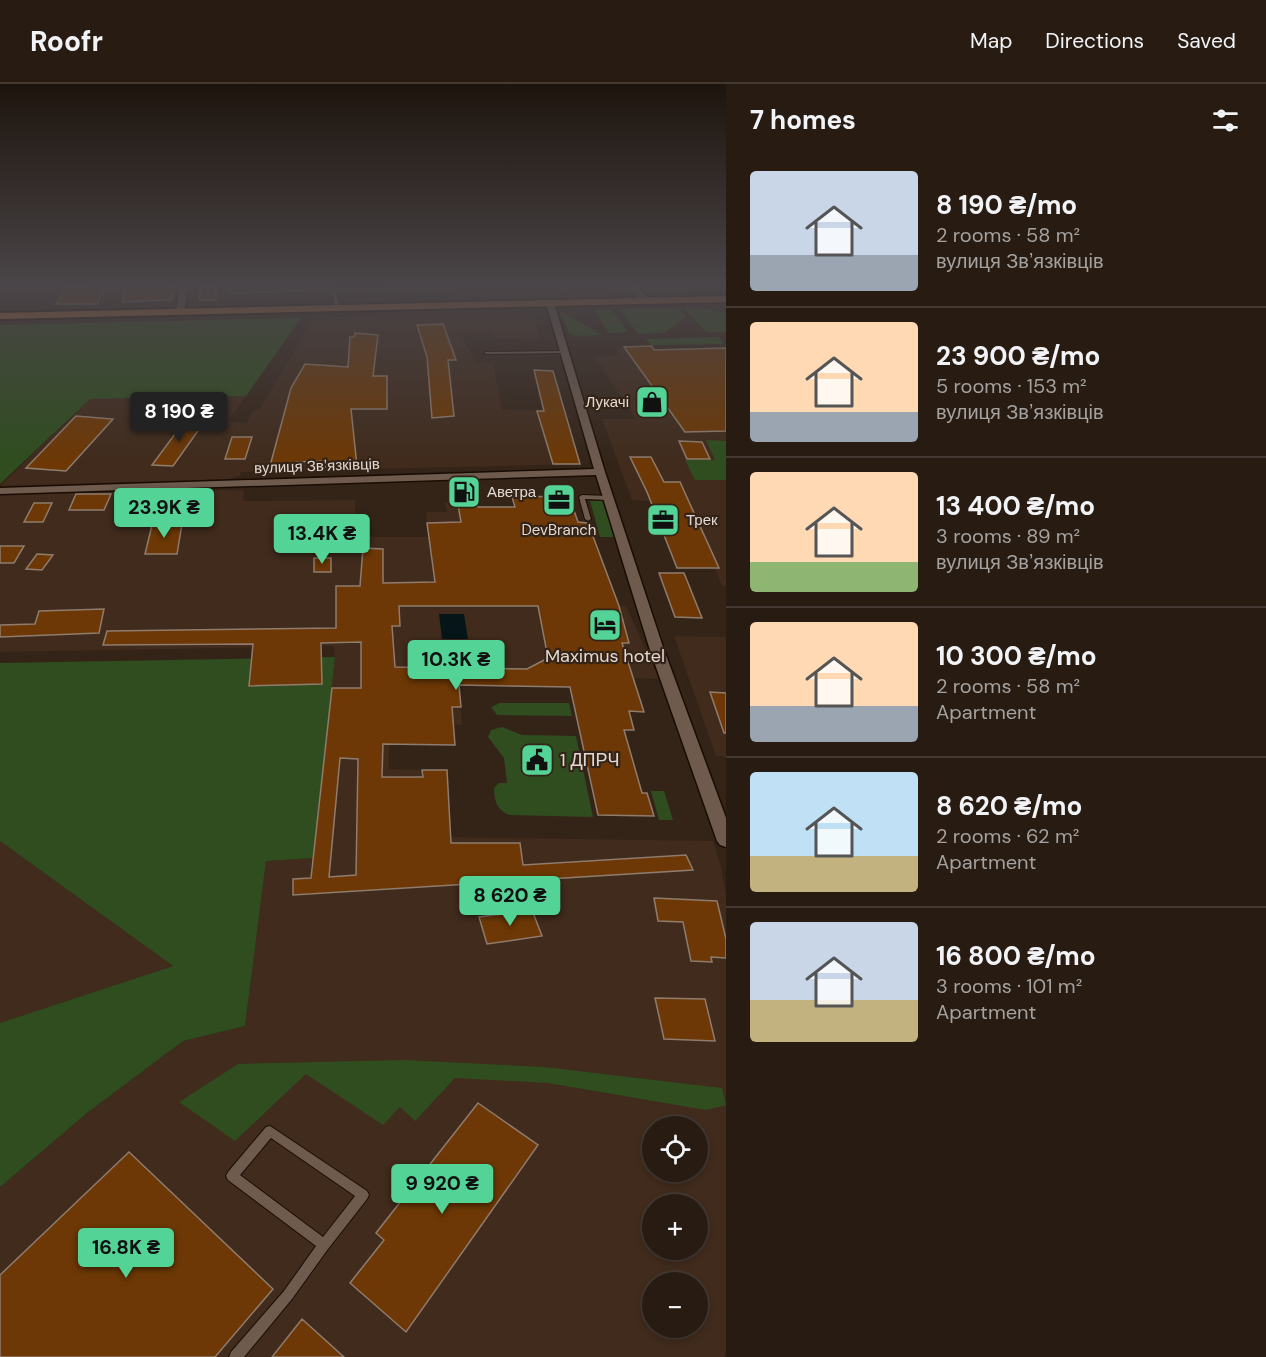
<!DOCTYPE html>
<meta charset="utf-8">
<style>
body{margin:0;font-family:"DM Sans",sans-serif;background:#332820;color:#f1f3f6;height:100vh;display:flex;flex-direction:column;font-size:22px;white-space:nowrap}
*{box-sizing:border-box;margin:0}
p{font-size:20px;color:#a4a19f}
.icon{flex:none;width:33px;height:33px;fill:none;stroke:currentColor;stroke-width:2;stroke-linecap:round;stroke-linejoin:round}
.map{position:relative;flex:1;overflow:hidden}
.sheet{display:flex;flex-direction:column;background:#271b12;width:540px}
.sheet>*{flex:none}
.buttons{position:absolute;left:642px;top:1032px;display:grid;gap:12px}
.buttons a{display:grid;place-items:center;width:66px;height:66px;border-radius:50%;background:#271b12;box-shadow:0 3px 9px #0003,0 0 0 2px #433932;font-size:30px}
.price{position:absolute;translate:-50% -51px;padding:0 14px;border-radius:6px;background:#53d396;color:#111;font-size:20px;line-height:39px;filter:drop-shadow(0 2px 3px #0008)}
.price::after{content:'';position:absolute;left:50%;top:36px;width:18px;height:14px;margin-left:-9px;background:inherit;clip-path:polygon(0 0,100% 0,50% 100%)}
.price.on{background:#222;color:#fff}
ul{padding:0;list-style:none}
li{display:flex;align-items:center;gap:18px;height:150px;padding:0 24px}
li+li{border-top:2px solid #433932}
li span{display:grid;place-items:center;flex:none;width:168px;height:120px;border-radius:6px;color:#555}
li>.icon{margin-inline-start:auto}
span .icon{width:72px;height:72px;fill:#fffc;stroke-width:1}
li b{font-size:26px}
h2{display:flex;justify-content:space-between;align-items:center;height:72px;padding:0 24px;font-size:26px}
header{display:flex;align-items:center;gap:36px;box-sizing:border-box;height:84px;padding:0 30px;background:#271b12;border-bottom:2px solid #433932}
header strong{font-size:28px}
nav{display:flex;gap:33px;margin-inline-start:auto;font-size:21px}
main{display:flex;flex:1;min-height:0}
.map>svg:first-child{display:block}
.built{fill:#402b1c;fill-rule:evenodd}
.green{fill:#2f4d1f}
.water{fill:#061618}
.building{fill:#6d3805;stroke:#8f7c6e;stroke-width:1.5;fill-rule:evenodd}
.lines{fill:none;stroke-linecap:round;stroke-linejoin:round}
.service-casing{stroke:#1b0c03;stroke-width:2}
.minor-casing{stroke:#1b0c03;stroke-width:3}
.tertiary-casing{stroke:#1b0c03;stroke-width:4}
.secondary-casing{stroke:#1b0c03;stroke-width:4}
.primary-casing{stroke:#1b0c03;stroke-width:4}
.service{fill:#6e5b4e;fill-rule:evenodd}
.minor{fill:#6e5b4e;fill-rule:evenodd}
.tertiary{fill:#6e5b4e;fill-rule:evenodd}
.secondary{fill:#6e5b4e;fill-rule:evenodd}
.primary{fill:#ba703b;fill-rule:evenodd}
.labels{text-anchor:middle;dominant-baseline:central;stroke-width:4.5;stroke-linejoin:round;paint-order:stroke}
.far-poi-label{font-size:15px;fill:#e4d9d2;stroke:#342418;text-anchor:start}
.far-street-label{font-size:15px;fill:#e4d9d2;stroke:#342418}
.poi-label{font-size:18px;fill:#e4d9d2;stroke:#342418}
</style>
<header>
<strong>Roofr</strong>
<nav><a>Map</a><a>Directions</a><a>Saved</a></nav>
</header>
<main>
<div class="map">
<svg width="726" height="1273" viewBox="0 0 726 1273">
<rect width="100%" height="100%" fill="#342418"/>
<path class="built" d="M452 201H608L615 209 603 214 459 217Z
M519 229 533 232 539 255 495 254 492 249 461 251 476 279H493L502 326 564 327 580 380 241 388 240 392 228 395 0 402 90 315 246 312 228 337 247 339 252 328 260 325 314 233Z
M652 262 655 266 726 264V502H722L715 484H719L692 425H654L650 417 632 416 602 335H636L595 273 620 272 615 263Z
M244 406 243 417 355 416 356 453H429L426 428H447L445 419H458L474 439 587 438 618 522H626L659 595 633 594 636 604 459 601 462 641 389 640V685L422 686 431 753 713 757 721 783 726 812V1267L724 1273H0V1103L87 1029 183 957 245 942 266 777 313 774 335 573 334 562 0 568V410ZM652 1042H698V1088H652ZM652 1120H698V1166H652ZM652 1198H698V1244H652Z
M674 552 726 553V673L716 672Z
M0 757 173 882 0 939Z"/>
<path class="green" d="M233 201H330L331 205 233 207Z
M678 224 686 233 664 249 638 250 620 225Z
M684 224H700L726 229V248H706Z
M594 226H612L628 248 609 249Z
M560 227 602 251 580 252 569 249Z
M301 234 246 312 90 315 0 400V241Z
M718 253 724 260 651 261 646 255Z
M706 356 726 357V396H695L685 376H715Z
M590 417H603L614 453H600Z
M335 573 313 774 266 777 245 942 183 957 87 1029 0 1103V939L173 882 0 757V579Z
M500 619H569L572 632 497 631 491 623Z
M502 643 522 651 576 652 593 733 509 731C496 724 495 719 494 704L499 699H507L504 674 488 653 491 646Z
M651 707H664L673 736H659Z
M403 976 544 983 722 1004 726 1021 706 1026 548 999 455 994 415 1037 400 1023 383 1041 306 990 235 1057 179 1018 238 980Z"/>
<path class="water" d="M439 530H464L468 555H442Z"/>
<path class="building" d="M106 201 97 220H56L66 202Z
M125 201H176L171 216 123 218Z
M201 201H216V216H199Z
M443 240 456 276H448L454 332 432 334 427 273 417 241Z
M355 249 378 251 373 292H387V325H351L357 382 325 383 324 377 297 378 296 382H270L291 304 305 280 348 283 350 253H354Z
M652 262 654 266 726 264V347L685 348 624 263Z
M534 286 553 287 580 380H553L537 327H544Z
M76 332 113 335 66 387 26 384Z
M186 335 205 337 173 382 152 381Z
M232 353H252L245 375H225Z
M679 357 702 358 710 375H687Z
M630 373H651L664 398H680L719 484H677L647 408Z
M455 404H472L478 423H515L512 413 569 412 578 438 588 439 619 522 629 559H622L644 628 629 627 634 646H624L642 709H647L654 732 598 731 570 603 459 601 461 623H452L455 661 383 660 382 693H423L422 686H447L451 759H520L523 781 686 771 693 786 293 811V795L311 794 332 604H361V558L321 559 322 600 249 602 253 560 103 561 107 547 336 544V502H360L363 464 383 465V499L435 498 427 439 461 438ZM399 522H538L548 574 527 585 395 583 392 542H400ZM340 674 358 675 356 791 329 793Z
M76 410H111L104 426H69Z
M34 419H52L43 438H24Z
M182 440 177 470H145L152 441Z
M0 462H24L14 479H0Z
M37 470 53 471 42 486 26 485Z
M314 474H331V488H314Z
M659 489H684L702 534 675 533Z
M104 525 99 549 0 553V541L35 540 39 527Z
M710 608 726 609V649H724Z
M654 814 717 817 726 855V874L711 873 712 878 691 877 683 838 658 837Z
M532 826 542 852 487 860 479 833Z
M655 914 705 915 715 957 664 955Z
M478 1019 538 1061 406 1248 350 1199 384 1156 376 1149Z
M129 1068 273 1205 215 1273H0V1191Z
M302 1235 344 1273H272Z"/>
<g class="lines">
<g class="service-casing">
<path id="service" d="M228 201H232V208L332 205V201H334L335 205 415 203 414 201H418L419 204 417 205 336 207 339 224 337 225 335 224 332 207 230 210 228 209Z
M567 210H569L575 220H573Z
M565 267 567 268V269L486 270 484 269 486 268Z
M582 411 608 412 611 414 608 416 585 415 591 435 588 437 585 435 579 413Z
M270 1042 367 1107 369 1111 367 1115 328 1165 292 1215 244 1273H229L231 1268 284 1207 316 1162 228 1096 226 1092 228 1088 266 1043ZM271 1054 355 1112 323 1153 240 1091Z"/>
</g>
<g class="minor-casing">
<path id="minor" d="M550 217 554 219 605 388 663 563 726 734V763L720 761 717 757 649 563 596 391 0 410V404L594 385 546 219Z"/>
</g>
<g class="tertiary-casing">
<path id="tertiary" d="M180 201H188L184 228 180 231 176 228Z"/>
</g>
<g class="secondary-casing">
<path id="secondary" d="M628 201H637L649 215V219H643Z"/>
</g>
<g class="primary-casing">
<path id="primary" d="M726 212V218L0 235V229Z"/>
</g>
<use href="#service" class="service"/>
<use href="#minor" class="minor"/>
<use href="#tertiary" class="tertiary"/>
<use href="#secondary" class="secondary"/>
<use href="#primary" class="primary"/>
</g>
<linearGradient id="sky" x2="0" y2="1"><stop stop-color="#1d140d"/><stop offset="0.53" stop-color="#4a4548"/><stop offset="1" stop-color="#4a4548" stop-opacity="0"/></linearGradient>
<rect width="726" height="379" fill="url(#sky)"/>
<defs>
<g id="shop-square" transform="scale(1.725)"><rect x="-9" y="-9" width="18" height="18" rx="4" fill="#53d396" stroke="#342418"/><path d="M-5-2.5h2.3a2.7 3.5 0 0 1 5.4 0H5L5.5 6h-11ZM-1.5-2.5h3a1.5 2.3 0 0 0-3 0Z" fill="#111"/></g>
<g id="fuel-square" transform="scale(1.725)"><rect x="-9" y="-9" width="18" height="18" rx="4" fill="#53d396" stroke="#342418"/><path d="M-5.5-6h7V0h2V4h1.3V-2.5L3-4.5l.8-.8L6-3V5H2.5V1h-1V6h-7ZM-4.2-4.7v3.2H.2V-4.7Z" fill="#111"/></g>
<g id="office-square" transform="scale(1.725)"><rect x="-9" y="-9" width="18" height="18" rx="4" fill="#53d396" stroke="#342418"/><path d="M-6-3h4V-5.5h4V-3h4V5H-6ZM-1-4.5V-3h2v-1.5ZM-6 0V1H6V0Z" fill="#111"/></g>
<g id="hotel-square" transform="scale(1.725)"><rect x="-9" y="-9" width="18" height="18" rx="4" fill="#53d396" stroke="#342418"/><path d="M-6-4.5h1.5V1H6V5H4.5V3h-9V5H-6ZM-4 0a1.8 1.8 0 1 1 3.6 0ZM.5 0V-2.5h3Q6-2.5 6 0Z" fill="#111"/></g>
<g id="civic-square" transform="scale(1.725)"><rect x="-9" y="-9" width="18" height="18" rx="4" fill="#53d396" stroke="#342418"/><path d="M-.6-6.5H3V-4.5H.6V-3L4-1V1h2V6H-6V1h2V-1L-.6-3ZM-1.2 2.5V6h2.4V2.5Z" fill="#111"/></g>
</defs>
<g fill-rule="evenodd">
<use href="#shop-square" x="652" y="318"/>
<use href="#fuel-square" x="464" y="408"/>
<use href="#office-square" x="559" y="416"/>
<use href="#office-square" x="663" y="436"/>
<use href="#hotel-square" x="605" y="541"/>
<use href="#civic-square" x="537" y="676"/>
</g>
<g class="labels">
<g class="far-poi-label">
<text x="629" y="318" text-anchor="end">Лукачі</text>
<text x="487" y="408">Аветра</text>
<text x="686" y="436">Трек</text>
<text x="559" y="446" text-anchor="middle">DevBranch</text>
</g>
<g class="far-street-label">
<text transform="translate(317 382) rotate(-2)">вулиця Звʼязківців</text>
</g>
<g class="poi-label">
<text x="605" y="572">Maximus hotel</text>
<text x="560" y="676" text-anchor="start">1 ДПРЧ</text>
</g>
</g>
</svg>
<div class="buttons">
<a><svg class="icon" aria-label="locate" viewBox="0 0 24 24"><circle cx="12" cy="12" r="6"/><path d="M12 2v4M12 18v4M2 12h4M18 12h4"/></svg></a>
<a>+</a>
<a>−</a>
</div>
<b class="price on" style="left:179px;top:359px">8 190 ₴</b>
<b class="price" style="left:164px;top:455px">23.9K ₴</b>
<b class="price" style="left:322px;top:481px">13.4K ₴</b>
<b class="price" style="left:456px;top:607px">10.3K ₴</b>
<b class="price" style="left:510px;top:843px">8 620 ₴</b>
<b class="price" style="left:442px;top:1131px">9 920 ₴</b>
<b class="price" style="left:126px;top:1195px">16.8K ₴</b>
</div>
<section class="sheet">
<h2>7 homes<svg class="icon" aria-label="filters" viewBox="0 0 24 24"><path d="M4 7h16M4 17h16"/><circle cx="9" cy="7" r="2"/><circle cx="15" cy="17" r="2"/></svg></h2>
<ul>
<li><span style="background:linear-gradient(#c9d6e8 70%,#9aa5b1 0)"><svg class="icon" aria-label="home" viewBox="0 0 24 24"><path d="M3 11l9-7 9 7M6 9v11h12V9"/></svg></span><div><b>8 190 ₴/mo</b><p>2 rooms · 58 m²</p><p>вулиця Звʼязківців</p></div></li>
<li><span style="background:linear-gradient(#ffd9b3 75%,#9aa5b1 0)"><svg class="icon" aria-label="home" viewBox="0 0 24 24"><path d="M3 11l9-7 9 7M6 9v11h12V9"/></svg></span><div><b>23 900 ₴/mo</b><p>5 rooms · 153 m²</p><p>вулиця Звʼязківців</p></div></li>
<li><span style="background:linear-gradient(#ffd9b3 75%,#8fb573 0)"><svg class="icon" aria-label="home" viewBox="0 0 24 24"><path d="M3 11l9-7 9 7M6 9v11h12V9"/></svg></span><div><b>13 400 ₴/mo</b><p>3 rooms · 89 m²</p><p>вулиця Звʼязківців</p></div></li>
<li><span style="background:linear-gradient(#ffd9b3 70%,#9aa5b1 0)"><svg class="icon" aria-label="home" viewBox="0 0 24 24"><path d="M3 11l9-7 9 7M6 9v11h12V9"/></svg></span><div><b>10 300 ₴/mo</b><p>2 rooms · 58 m²</p><p>Apartment</p></div></li>
<li><span style="background:linear-gradient(#bfe0f5 70%,#c2b280 0)"><svg class="icon" aria-label="home" viewBox="0 0 24 24"><path d="M3 11l9-7 9 7M6 9v11h12V9"/></svg></span><div><b>8 620 ₴/mo</b><p>2 rooms · 62 m²</p><p>Apartment</p></div></li>
<li><span style="background:linear-gradient(#c9d6e8 65%,#c2b280 0)"><svg class="icon" aria-label="home" viewBox="0 0 24 24"><path d="M3 11l9-7 9 7M6 9v11h12V9"/></svg></span><div><b>16 800 ₴/mo</b><p>3 rooms · 101 m²</p><p>Apartment</p></div></li>
</ul>
</section>
</main>
